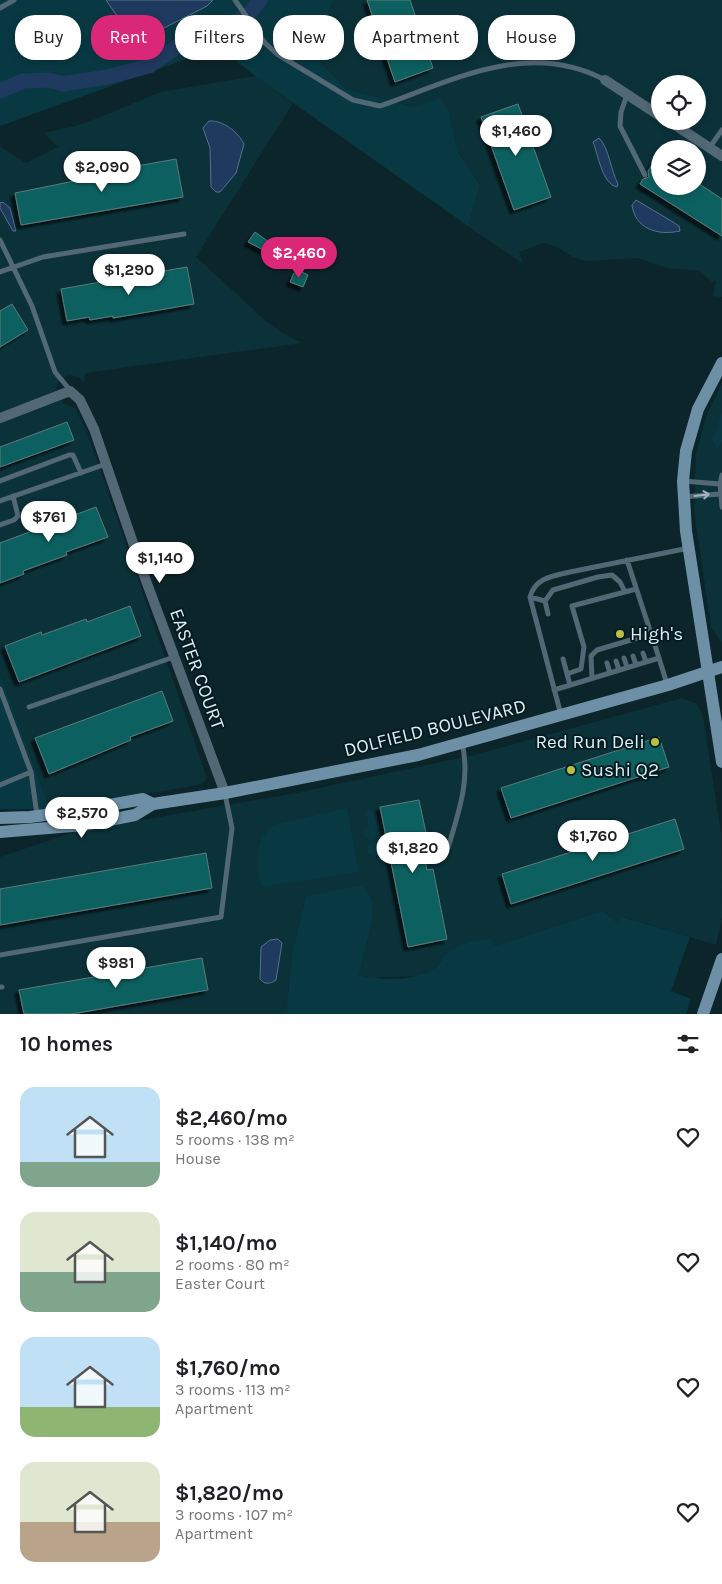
<!DOCTYPE html>
<meta charset="utf-8">
<style>
body{margin:0;font-family:Karla,sans-serif;background:#f2f2f2;color:#202124;height:100vh;display:flex;flex-direction:column;font-size:19px;white-space:nowrap}
*{box-sizing:border-box;margin:0}
p{font-size:16px;color:#757577}
.icon{flex:none;width:28px;height:28px;fill:none;stroke:currentColor;stroke-width:2;stroke-linecap:round;stroke-linejoin:round}
.map{position:relative;height:1014px;overflow:hidden}
.drawer{display:flex;flex-direction:column;background:#fff;flex:1}
.drawer>*{flex:none}
.hud{position:absolute;left:15px;top:15px;width:692px;height:45px;display:flex;gap:10px}
.fabs{position:absolute;left:651px;top:75px;display:grid;gap:10px}
.fabs a{display:grid;place-items:center;width:55px;height:55px;border-radius:50%;background:#fff;box-shadow:0 2px 8px #0003;font-size:25px}
.price{position:absolute;translate:-50% -42px;padding:0 11px;border-radius:18px;background:#fff;color:#222;font-size:16px;line-height:32px;filter:drop-shadow(0 1px 2px #0008)}
.price::after{content:'';position:absolute;left:50%;top:30px;width:15px;height:11px;margin-left:-8px;background:inherit;clip-path:polygon(0 0,100% 0,50% 100%)}
.price.on{background:#db2777;color:#fff}
ul{padding:0;list-style:none}
li{display:flex;align-items:center;gap:15px;height:125px;padding:0 20px}
li span{display:grid;place-items:center;flex:none;width:140px;height:100px;border-radius:15px;color:#555}
li>.icon{margin-inline-start:auto}
span .icon{width:60px;height:60px;fill:#fffc;stroke-width:1}
li b{font-size:21px}
h2{display:flex;justify-content:space-between;align-items:center;height:60px;padding:0 20px;font-size:21px}
.pill{padding:0 18px;border-radius:20px;background:#fff;box-shadow:0 2px 8px #0003;font-size:18px;line-height:45px}
.pill.on{background:#db2777;color:#fff}
.map>svg:first-child{display:block}
.built{fill:#0b3139;fill-rule:evenodd}
.green{fill:#083943}
.water{fill:#1f3a5f;stroke:#59708b}
.lines{fill:none;stroke-linecap:round;stroke-linejoin:round}
.river{stroke:#1f3a5f;stroke-width:15}
.building{fill:#0c6161;stroke:#5e7a7a;filter:url(#shadow)}
.lane{stroke:#536875;stroke-width:5}
.street{stroke:#536875;stroke-width:10}
.secondary{stroke:#6e90a6;stroke-width:12}
.oneway{stroke:#a0b2ba}
.poi-dot{fill:#b9c046;stroke:#031c22;stroke-width:2}
.labels{text-anchor:middle;dominant-baseline:central;stroke-width:4;stroke-linejoin:round;paint-order:stroke}
.poi-label{font-size:19px;fill:#dfeef2;stroke:#031c22;text-anchor:start}
.street-label{font-size:19px;fill:#dfeef2;stroke:#031c22}
</style>
<div class="map">
<svg width="722" height="1014" viewBox="0 0 722 1014">
<defs>
<filter id="shadow"><feDropShadow dx="-4" dy="4" stdDeviation="1" flood-color="#0009"/></filter>
</defs>
<rect width="100%" height="100%" fill="#0c252b"/>
<path class="built" d="M333 0H722V297L713 296 716 280 712 282 700 271 667 268 637 258 585 261 573 257 555 246 543 243 519 252 523 264 468 226 480 185 458 152 449 113 415 107 346 89 316 57 321 35ZM660 84H698V121H660ZM660 149H698V186H660Z
M255 76 293 103 196 257 265 320 284 334 302 343 85 373 84 382 79 377 68 375 58 383 56 391 64 404 75 408 87 432 207 778 201 784 182 788 50 809 0 674V146L26 163 58 147 44 133 83 124 161 92Z
M722 383V643L711 627 694 511 696 454 707 414Z
M682 698 697 704 703 716 721 833 722 917 716 945 623 917 619 924 603 911 494 946 446 954 434 969 419 976 372 978 359 975 372 922V900L306 896 292 954 286 1014H0V857L74 832 296 793 478 754Z"/>
<path class="green" d="M0 0H333L321 35 317 58 346 89 415 107 439 98 449 112 458 152 480 185 468 226 255 76 219 47 0 126Z
M722 413V443L716 449 713 439Z
M0 674 50 809H0Z
M347 808 359 872 261 887C257 867 253 838 274 825Z
M371 810 378 827 376 832V839L371 841 365 838 363 832 369 827 366 813Z
M367 849a7 7 0 1 1 14 0a7 7 0 1 1-14 0Z
M362 885 372 900V922L359 975C381 981 412 981 432 970 439 967 441 958 447 953 460 943 475 941 491 938L494 946 603 911 619 924 622 917 690 937 671 991 691 999 686 1014H286L292 954 306 896Z"/>
<path class="water" d="M106 0H213L207 6 164 28 138 37 126 29Z
M209 121C223 120 238 132 244 144L236 173 220 192H216L211 187 210 148 203 128Z
M599 138C609 148 611 171 618 184L617 187C602 184 598 154 593 142Z
M636 200 673 222 679 226 680 231C658 236 635 229 632 205Z
M3 202 10 208 16 231H13L0 208V203Z
M278 939 282 943 276 980C270 984 265 985 260 979L261 947 270 940Z"/>
<g class="lines">
<path class="river" d="M0 91 23 81 48 80 63 84 107 77 149 66 178 46 239 20 251 12 260 0"/>
</g>
<path class="building" d="M367 0H410L433 68 395 82Z
M518 104 551 197 514 210 481 117Z
M660 152V186H698V183L722 199V236L640 184 643 179 649 177 648 171Z
M176 159 183 197 21 225 15 193 109 174V171Z
M255 232 280 250 277 257 248 242Z
M187 267 194 304 113 318V316L90 320 89 317 67 321 61 289Z
M300 271 308 275 303 287 290 282 294 273 299 275Z
M12 304 28 330 0 347V311Z
M67 422 74 440 0 467V447Z
M96 507 108 537 66 552 67 555 23 571 24 574 0 583V543Z
M130 606 141 636 19 682 5 646 41 632 42 635 86 619 87 622Z
M162 691 173 721 130 737 131 740 49 774 35 738Z
M659 737 669 767 511 818 501 788Z
M419 800 426 833 420 834 427 870 433 869 447 939 408 947 380 807Z
M675 819 684 849 511 904 502 874Z
M206 853 212 888 0 925V889Z
M202 958 208 990 72 1014H24L19 990Z"/>
<g class="lines">
<path class="lane" d="M235 0 265 43 277 54 353 100 380 106C454 80 529 39 605 80
M0 8 14 0
M627 95 621 112 620 126 645 175
M710 147 722 130
M0 240 32 306 55 372 70 390
M0 272 43 257 184 234
M722 475 720 484 722 507
M0 481 69 455H73L81 473
M683 481 720 484
M683 497 720 494
M0 501 106 464
M0 525 14 520 18 516 13 496
M627 560 659 658
M530 597 545 601
M545 601 553 590 598 577 612 575 620 582 625 592
M545 601 548 614
M643 653 646 662
M633 656 636 665
M624 658 627 667
M563 659 570 685
M616 661 619 670
M607 663 610 673
M567 674 581 669 584 647 572 606 636 589
M592 678 591 656 597 650 651 634
M0 689 31 772 37 815
M554 690 659 658 667 684
M29 707 174 657
M561 715 530 597C535 578 552 576 570 572L689 548
M0 785 31 772
M448 848C458 814 471 779 462 743
M0 955 221 917 232 828 225 794
M0 987H2"/>
<path class="street" d="M605 80 660 116
M669 121 722 156
M0 418 70 391 80 400 94 429 145 578 225 793"/>
<path class="secondary" d="M722 363 698 409 686 451 683 481 686 531 722 762
M0 818 30 817 82 810 143 799 153 804
M0 832 84 825 135 815 153 804 225 793 418 755 668 685 722 667
M703 1014 722 959"/>
</g>
<defs><path id="oneway-shaft" d="M-6 0H5M1.5-3L5.5 0L1.5 3" fill="none" stroke-width="1.6" stroke-linecap="round" stroke-linejoin="round" transform="scale(1.25)"/></defs>
<use class="oneway" href="#oneway-shaft" transform="translate(702 495) rotate(-7)"/>
<g class="poi-dot">
<circle cx="620" cy="634" r="5"/>
<circle cx="655" cy="742" r="5"/>
<circle cx="571" cy="770" r="5"/>
</g>
<g class="labels">
<g class="poi-label">
<text x="630" y="634">High's</text>
<text x="645" y="742" text-anchor="end">Red Run Deli</text>
<text x="581" y="770">Sushi Q2</text>
</g>
<g class="street-label">
<text transform="translate(197 669) rotate(70)">EASTER COURT</text>
<text transform="translate(435 728) rotate(-14)">DOLFIELD BOULEVARD</text>
</g>
</g>
</svg>
<div class="fabs">
<a><svg class="icon" aria-label="locate" viewBox="0 0 24 24"><circle cx="12" cy="12" r="6"/><path d="M12 2v4M12 18v4M2 12h4M18 12h4"/></svg></a>
<a><svg class="icon" aria-label="layers" viewBox="0 0 24 24"><path d="M12 4l9 5-9 5-9-5zM3 14l9 5 9-5"/></svg></a>
</div>
<b class="price" style="left:516px;top:157px">$1,460</b>
<b class="price" style="left:102px;top:193px">$2,090</b>
<b class="price on" style="left:299px;top:279px">$2,460</b>
<b class="price" style="left:129px;top:296px">$1,290</b>
<b class="price" style="left:49px;top:543px">$761</b>
<b class="price" style="left:160px;top:584px">$1,140</b>
<b class="price" style="left:82px;top:839px">$2,570</b>
<b class="price" style="left:593px;top:862px">$1,760</b>
<b class="price" style="left:413px;top:874px">$1,820</b>
<b class="price" style="left:116px;top:989px">$981</b>
<div class="hud">
<a class="pill">Buy</a>
<a class="pill on">Rent</a>
<a class="pill">Filters</a>
<a class="pill">New</a>
<a class="pill">Apartment</a>
<a class="pill">House</a>
</div>
</div>
<section class="drawer">
<h2>10 homes<svg class="icon" aria-label="filters" viewBox="0 0 24 24"><path d="M4 7h16M4 17h16"/><circle cx="9" cy="7" r="2"/><circle cx="15" cy="17" r="2"/></svg></h2>
<ul>
<li><span style="background:linear-gradient(#bfe0f5 75%,#7fa58c 0)"><svg class="icon" aria-label="home" viewBox="0 0 24 24"><path d="M3 11l9-7 9 7M6 9v11h12V9"/></svg></span><div><b>$2,460/mo</b><p>5 rooms · 138 m²</p><p>House</p></div><svg class="icon" aria-label="heart" viewBox="0 0 24 24"><path d="M12 20l-8-8c-3-5 5-10 8-4 3-6 11-1 8 4z"/></svg></li>
<li><span style="background:linear-gradient(#dfe7d0 60%,#7fa58c 0)"><svg class="icon" aria-label="home" viewBox="0 0 24 24"><path d="M3 11l9-7 9 7M6 9v11h12V9"/></svg></span><div><b>$1,140/mo</b><p>2 rooms · 80 m²</p><p>Easter Court</p></div><svg class="icon" aria-label="heart" viewBox="0 0 24 24"><path d="M12 20l-8-8c-3-5 5-10 8-4 3-6 11-1 8 4z"/></svg></li>
<li><span style="background:linear-gradient(#bfe0f5 70%,#8fb573 0)"><svg class="icon" aria-label="home" viewBox="0 0 24 24"><path d="M3 11l9-7 9 7M6 9v11h12V9"/></svg></span><div><b>$1,760/mo</b><p>3 rooms · 113 m²</p><p>Apartment</p></div><svg class="icon" aria-label="heart" viewBox="0 0 24 24"><path d="M12 20l-8-8c-3-5 5-10 8-4 3-6 11-1 8 4z"/></svg></li>
<li><span style="background:linear-gradient(#dfe7d0 60%,#b9a48a 0)"><svg class="icon" aria-label="home" viewBox="0 0 24 24"><path d="M3 11l9-7 9 7M6 9v11h12V9"/></svg></span><div><b>$1,820/mo</b><p>3 rooms · 107 m²</p><p>Apartment</p></div><svg class="icon" aria-label="heart" viewBox="0 0 24 24"><path d="M12 20l-8-8c-3-5 5-10 8-4 3-6 11-1 8 4z"/></svg></li>
</ul>
</section>
